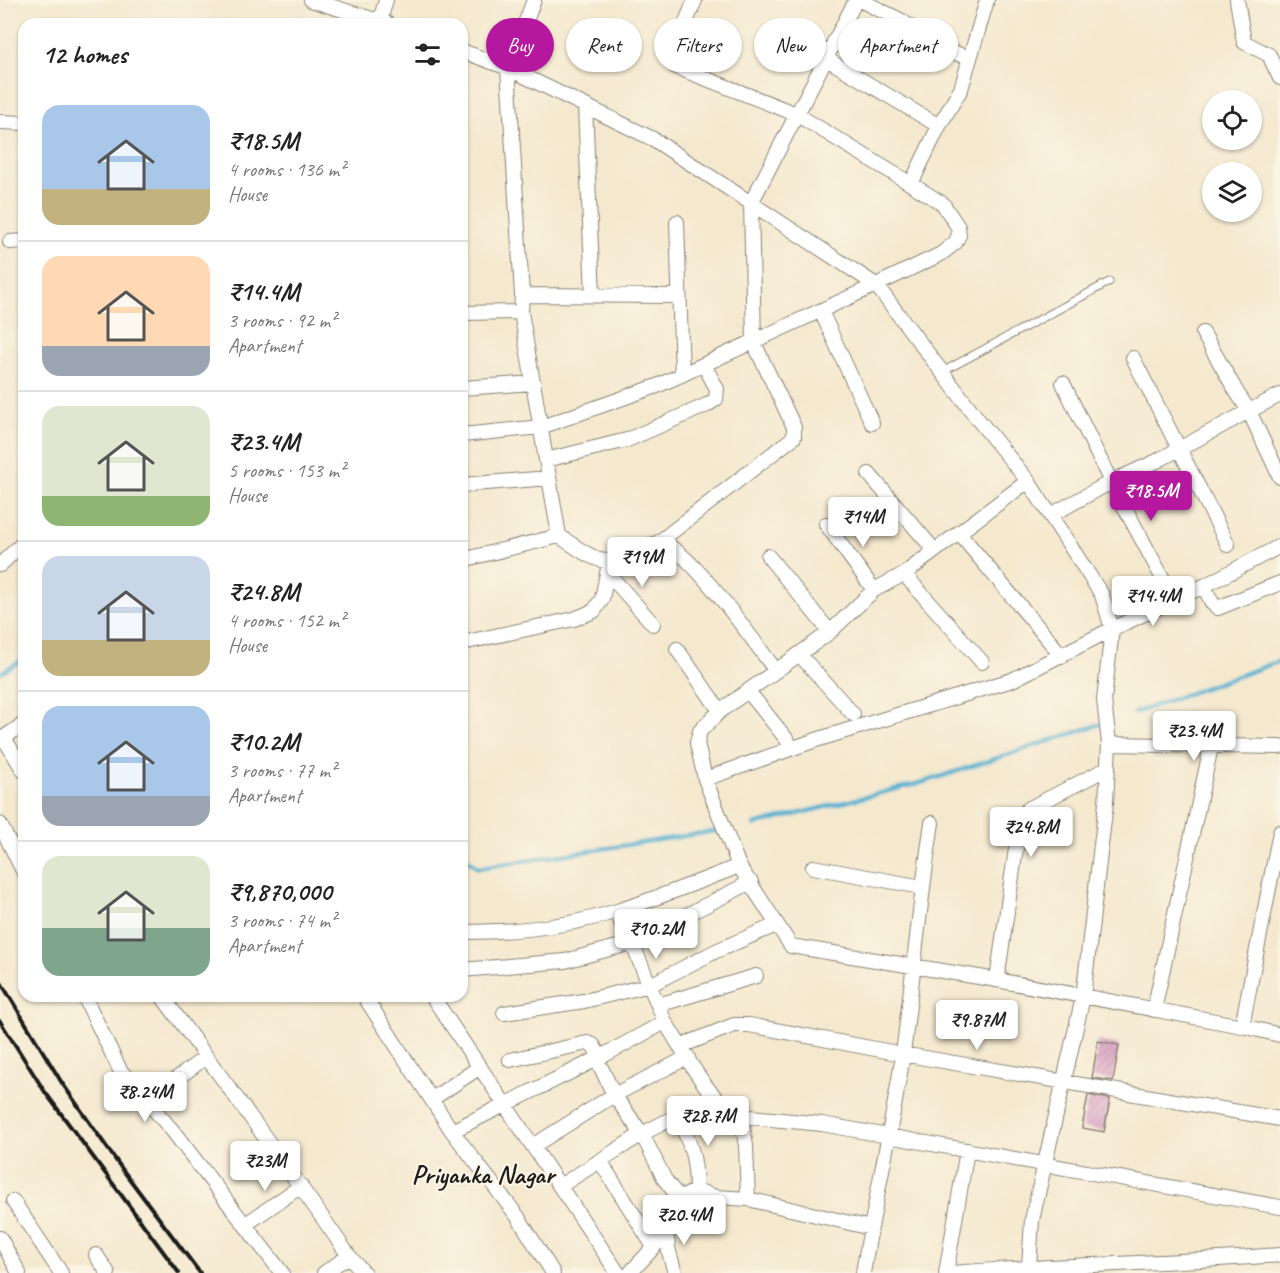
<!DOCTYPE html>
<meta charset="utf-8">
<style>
body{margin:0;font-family:Caveat,sans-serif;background:#f6f6f6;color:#222;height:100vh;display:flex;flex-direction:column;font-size:22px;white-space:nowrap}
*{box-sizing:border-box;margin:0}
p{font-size:20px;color:#767676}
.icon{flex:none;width:33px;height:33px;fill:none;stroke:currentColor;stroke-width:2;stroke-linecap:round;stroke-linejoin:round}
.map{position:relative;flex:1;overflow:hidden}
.side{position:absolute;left:18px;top:18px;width:450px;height:984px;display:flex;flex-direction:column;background:#fff;border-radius:18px;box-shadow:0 2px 4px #0004}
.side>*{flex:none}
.top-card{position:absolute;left:486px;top:18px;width:570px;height:54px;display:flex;gap:12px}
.tools{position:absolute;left:1202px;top:90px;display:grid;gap:12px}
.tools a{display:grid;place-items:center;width:60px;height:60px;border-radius:50%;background:#fff;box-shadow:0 2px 4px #0004;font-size:30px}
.price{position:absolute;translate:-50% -51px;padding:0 14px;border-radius:6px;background:#fff;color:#222;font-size:20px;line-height:39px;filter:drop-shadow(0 2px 3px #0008)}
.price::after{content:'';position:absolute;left:50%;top:36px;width:18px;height:14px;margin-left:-9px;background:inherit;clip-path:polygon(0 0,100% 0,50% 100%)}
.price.active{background:#b5179e;color:#fff}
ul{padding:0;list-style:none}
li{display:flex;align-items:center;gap:18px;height:150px;padding:0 24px}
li+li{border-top:2px solid #e0e0e0}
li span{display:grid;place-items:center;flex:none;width:168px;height:120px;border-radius:18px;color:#555}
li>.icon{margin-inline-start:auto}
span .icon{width:72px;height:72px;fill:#fffc;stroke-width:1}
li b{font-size:26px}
h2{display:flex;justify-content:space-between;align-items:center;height:72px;padding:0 24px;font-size:26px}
.chip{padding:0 21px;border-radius:27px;background:#fff;box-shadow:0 2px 4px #0004;font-size:21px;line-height:54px}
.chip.active{background:#b5179e;color:#fff}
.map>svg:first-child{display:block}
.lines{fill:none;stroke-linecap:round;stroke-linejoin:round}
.stream{stroke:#54b1d2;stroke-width:4}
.building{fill:url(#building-hatch)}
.lane-casing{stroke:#888275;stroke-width:9}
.street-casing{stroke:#888275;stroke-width:16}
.lane{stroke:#fff;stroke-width:7}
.street{stroke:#fff;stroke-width:14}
.rail{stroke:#1c1c1c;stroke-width:4}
.labels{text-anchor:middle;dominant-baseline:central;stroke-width:4.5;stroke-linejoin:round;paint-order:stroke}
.neighbourhood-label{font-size:26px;font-weight:bold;fill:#1c1c1c;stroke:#fcf5e5}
</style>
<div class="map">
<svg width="1280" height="1273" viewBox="0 0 1280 1273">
<defs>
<pattern id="building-hatch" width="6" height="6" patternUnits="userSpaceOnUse" patternTransform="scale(1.5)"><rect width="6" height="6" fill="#d493bf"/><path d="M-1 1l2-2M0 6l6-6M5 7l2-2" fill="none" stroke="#ab779a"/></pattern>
</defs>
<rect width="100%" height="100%" fill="#fcf5e5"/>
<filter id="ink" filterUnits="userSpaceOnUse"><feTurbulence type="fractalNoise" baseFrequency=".0167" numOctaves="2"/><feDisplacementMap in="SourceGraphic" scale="12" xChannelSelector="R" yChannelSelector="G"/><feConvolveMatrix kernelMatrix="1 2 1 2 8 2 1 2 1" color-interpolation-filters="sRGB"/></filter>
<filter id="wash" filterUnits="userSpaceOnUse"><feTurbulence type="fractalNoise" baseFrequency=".008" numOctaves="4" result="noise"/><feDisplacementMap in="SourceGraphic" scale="24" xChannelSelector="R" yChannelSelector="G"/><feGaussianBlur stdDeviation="1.35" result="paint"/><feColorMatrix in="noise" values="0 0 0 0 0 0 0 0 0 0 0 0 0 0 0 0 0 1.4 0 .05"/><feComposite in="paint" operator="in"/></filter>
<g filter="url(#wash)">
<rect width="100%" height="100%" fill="#f4e8ce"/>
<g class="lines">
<path class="stream" d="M0 673 24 659
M1134 713 1280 661
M754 825 924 782 1104 723
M462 855 478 868 717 831"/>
</g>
<g id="blocks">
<path class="building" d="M1098 1041 1119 1045 1113 1081 1092 1078Z
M1088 1095 1110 1099 1104 1132 1082 1128Z"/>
</g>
</g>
<g filter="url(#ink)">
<use href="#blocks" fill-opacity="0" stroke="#888275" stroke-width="1.5"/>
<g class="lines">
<g class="lane-casing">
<path id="lane" d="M942 372 1109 282"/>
</g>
<g class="street-casing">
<path id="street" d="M311 0 388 24
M534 0 508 68 653 139 876 285 980 422 1028 481 1102 595 1112 629 1104 700 1109 744 1106 803 1083 997 1032 1220 1029 1267
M860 0 902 21 939 47 969 58
M1237 0 1244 42 1269 55 1280 78
M379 24 386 0
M462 51 508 68 522 295 521 312 559 536 462 560
M825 58 939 126
M585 106 593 295
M0 122 24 123
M911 184 939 126 961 89 987 0
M677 222 682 375
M10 242 24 241
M522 295 679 296
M821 311 872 423
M462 313 521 312
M1203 333 1236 391 1249 411 1280 395
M1133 358 1228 545
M1063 383 1111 482 1162 577
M462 388 534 383
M462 435 541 427 657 386 876 285 941 254 955 243 959 235 958 227 943 204 911 184 796 114 676 67 671 58 695 0
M546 460 627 440 707 405 716 399 717 389 704 365
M869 474 935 551
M1028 481 904 574 874 590 830 632 720 711 700 731 697 743 705 779 739 866 791 946 997 980 1242 1026 1280 1035
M462 485 549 478
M1051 515 1111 482 1157 461 1249 411 1280 477
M826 524 874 590
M959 533 1062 656
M559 536C586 553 605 573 636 553 643 549 653 542 661 543 687 545 758 647 776 671
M659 542 794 437V427L754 343 751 203 856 0
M768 556 830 632
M0 565 24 542
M610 565 613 579 653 624
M904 574 982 662
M1204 586 1212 603 1218 608 1280 583
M462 643 574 619 594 611 602 599 609 563
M677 649 720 711
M799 654 853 714
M748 691 788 741
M4 738 24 771
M0 740 24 724
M1109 744 1280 747
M705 779 819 739 1012 680 1112 629 1204 586 1280 546
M0 824 24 873
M813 867 922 887
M616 912 632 943 665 1022
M462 932C513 932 568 927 617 911 658 898 698 882 739 866
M462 970 565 961 632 943 751 882
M997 980 1020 821 1028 809 1108 768
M84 996 120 1070 172 1130 282 1273
M162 996C225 1083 289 1168 349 1256
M364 996 452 1131 518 1217 553 1273
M432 996 618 1273
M658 1005 756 976
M1154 1010 1211 747
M504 1013 584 1001 650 985 716 951 776 925
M1242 1026 1280 832
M681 1046 734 1025H749L902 1054 1280 1119
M597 1059 614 1095 642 1134 665 1180 680 1199
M510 1060 587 1043 593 1045 600 1057
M432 1099 480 1067
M146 1101 206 1057
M677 1116C691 1144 696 1158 696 1190
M452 1131 597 1059 665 1022C685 1052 708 1103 741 1116L822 1124 1280 1207
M533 1146 614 1095 688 1057
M600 1161 654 1247
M560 1186 642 1134 713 1097
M748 1199 871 1228
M13 1201 61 1273
M246 1224 301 1186
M665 1226 669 1252 675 1273
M0 1238 19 1273
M96 1255 108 1273
M324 1273 349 1256 364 1273
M630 1273 654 1247 680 1199 696 1190 716 1197 748 1199 746 1146 741 1116
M863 1273C875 1200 892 1127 903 1054 913 977 920 900 932 823
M946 1273 967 1150
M953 1273C1062 1264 1171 1264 1280 1255"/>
</g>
<use href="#lane" class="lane"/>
<use href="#street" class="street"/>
<path class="rail" d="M0 981 62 1083 122 1169 200 1273
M0 1021 45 1092 179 1273"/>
</g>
</g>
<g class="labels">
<g class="neighbourhood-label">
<text x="483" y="1174">Priyanka Nagar</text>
</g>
</g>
</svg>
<div class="tools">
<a><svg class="icon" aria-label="locate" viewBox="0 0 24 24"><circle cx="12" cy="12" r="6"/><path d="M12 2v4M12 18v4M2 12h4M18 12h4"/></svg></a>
<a><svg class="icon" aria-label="layers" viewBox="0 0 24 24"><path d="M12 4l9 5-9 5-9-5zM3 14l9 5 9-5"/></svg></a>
</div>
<b class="price active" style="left:1151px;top:522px">₹18.5M</b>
<b class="price" style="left:863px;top:548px">₹14M</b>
<b class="price" style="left:642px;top:588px">₹19M</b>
<b class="price" style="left:1153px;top:627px">₹14.4M</b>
<b class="price" style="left:1194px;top:762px">₹23.4M</b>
<b class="price" style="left:1031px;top:858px">₹24.8M</b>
<b class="price" style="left:656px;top:960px">₹10.2M</b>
<b class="price" style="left:977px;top:1051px">₹9.87M</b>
<b class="price" style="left:145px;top:1123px">₹8.24M</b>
<b class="price" style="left:708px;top:1147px">₹28.7M</b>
<b class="price" style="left:265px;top:1192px">₹23M</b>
<b class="price" style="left:684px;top:1246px">₹20.4M</b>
<div class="top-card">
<a class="chip active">Buy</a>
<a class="chip">Rent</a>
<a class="chip">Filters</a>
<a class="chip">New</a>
<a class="chip">Apartment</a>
</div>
<section class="side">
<h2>12 homes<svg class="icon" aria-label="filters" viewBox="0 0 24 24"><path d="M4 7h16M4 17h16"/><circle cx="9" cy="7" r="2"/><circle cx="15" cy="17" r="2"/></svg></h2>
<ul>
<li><span style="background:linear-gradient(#a9c7e8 70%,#c2b280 0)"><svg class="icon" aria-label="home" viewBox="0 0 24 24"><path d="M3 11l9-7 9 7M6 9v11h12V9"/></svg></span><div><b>₹18.5M</b><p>4 rooms · 136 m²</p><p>House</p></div></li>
<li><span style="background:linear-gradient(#ffd9b3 75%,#9aa5b1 0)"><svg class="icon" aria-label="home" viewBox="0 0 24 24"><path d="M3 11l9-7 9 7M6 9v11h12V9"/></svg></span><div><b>₹14.4M</b><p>3 rooms · 92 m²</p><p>Apartment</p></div></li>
<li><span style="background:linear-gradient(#dfe7d0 75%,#8fb573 0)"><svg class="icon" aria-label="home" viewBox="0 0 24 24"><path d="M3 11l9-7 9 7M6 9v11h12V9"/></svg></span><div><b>₹23.4M</b><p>5 rooms · 153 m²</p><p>House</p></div></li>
<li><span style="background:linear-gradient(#c9d6e8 70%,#c2b280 0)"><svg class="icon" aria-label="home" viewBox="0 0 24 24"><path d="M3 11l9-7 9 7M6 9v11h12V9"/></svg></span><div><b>₹24.8M</b><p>4 rooms · 152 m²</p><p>House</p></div></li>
<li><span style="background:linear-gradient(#a9c7e8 75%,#9aa5b1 0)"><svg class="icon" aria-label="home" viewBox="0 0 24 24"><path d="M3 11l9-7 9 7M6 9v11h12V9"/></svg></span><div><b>₹10.2M</b><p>3 rooms · 77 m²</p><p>Apartment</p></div></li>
<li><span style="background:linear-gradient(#dfe7d0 60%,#7fa58c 0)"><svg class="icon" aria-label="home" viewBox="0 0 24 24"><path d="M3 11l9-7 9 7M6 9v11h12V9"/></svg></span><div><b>₹9,870,000</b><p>3 rooms · 74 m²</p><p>Apartment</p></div></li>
</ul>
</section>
</div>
